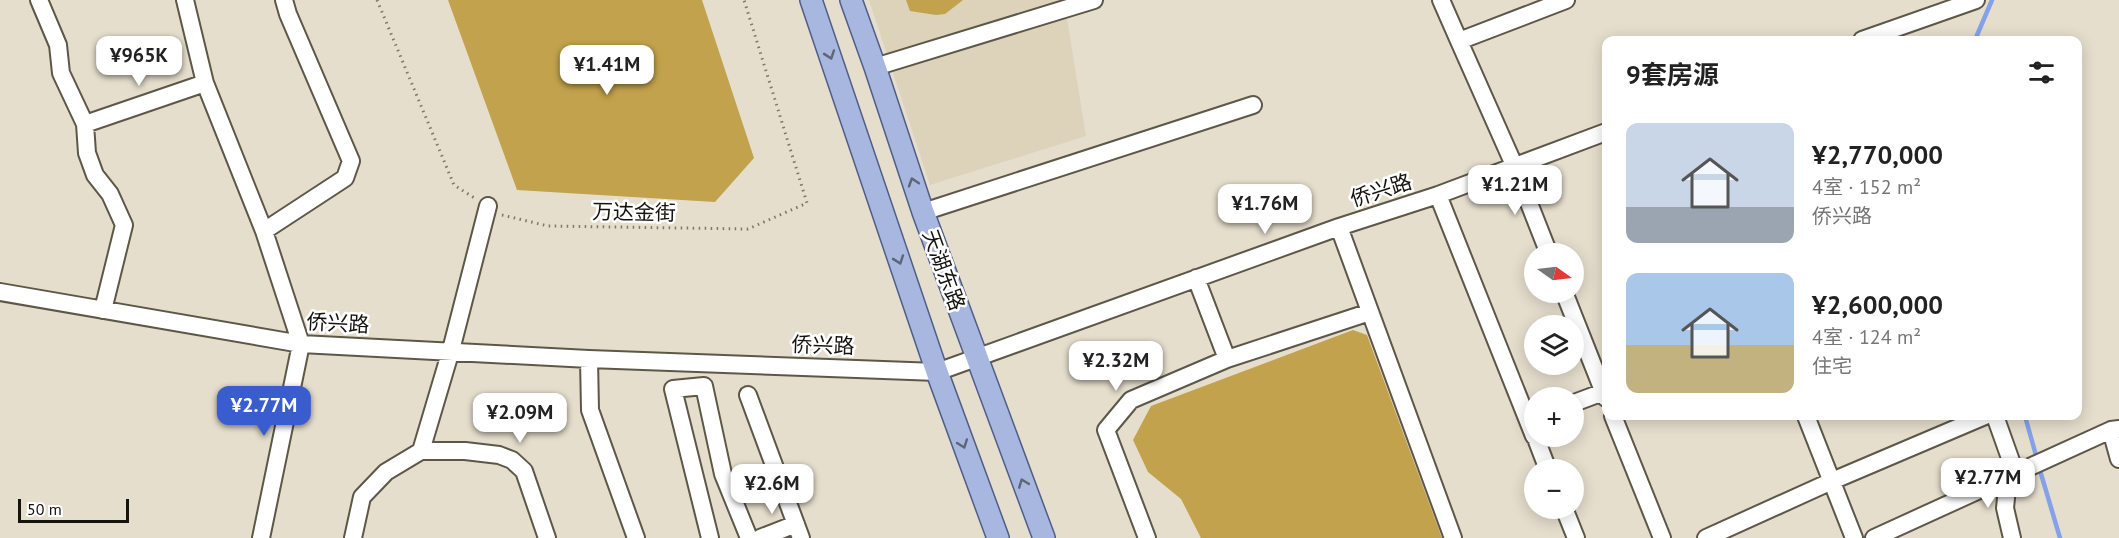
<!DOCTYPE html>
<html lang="zh">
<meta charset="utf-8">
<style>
body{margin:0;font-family:"PT Sans","Noto Sans SC",sans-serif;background:#f6f6f6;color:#222;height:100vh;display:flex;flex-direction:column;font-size:22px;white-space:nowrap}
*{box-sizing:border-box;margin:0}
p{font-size:20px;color:#767676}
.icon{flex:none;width:33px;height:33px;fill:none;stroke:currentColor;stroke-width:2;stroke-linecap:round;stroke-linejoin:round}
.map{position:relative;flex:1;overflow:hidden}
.details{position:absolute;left:1602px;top:36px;width:480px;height:384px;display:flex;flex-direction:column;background:#fff;border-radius:12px;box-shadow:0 3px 15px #0003}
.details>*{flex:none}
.needle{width:39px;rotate:104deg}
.tools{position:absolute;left:1524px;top:243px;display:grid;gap:12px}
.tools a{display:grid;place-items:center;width:60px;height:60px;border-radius:50%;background:#fff;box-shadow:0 3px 15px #0003;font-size:30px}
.scale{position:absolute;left:18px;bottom:15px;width:111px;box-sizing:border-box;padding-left:6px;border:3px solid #15130d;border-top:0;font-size:16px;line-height:21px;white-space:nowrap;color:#15130d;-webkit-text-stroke:4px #fff;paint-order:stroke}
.price{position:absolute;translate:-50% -51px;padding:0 14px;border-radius:12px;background:#fff;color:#222;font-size:20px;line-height:39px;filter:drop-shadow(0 2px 3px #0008)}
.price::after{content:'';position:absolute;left:50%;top:36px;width:18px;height:14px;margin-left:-9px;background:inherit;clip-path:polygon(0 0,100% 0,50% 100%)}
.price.on{background:#395cce;color:#fff}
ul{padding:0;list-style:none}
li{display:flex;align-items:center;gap:18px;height:150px;padding:0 24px}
li span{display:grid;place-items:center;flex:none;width:168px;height:120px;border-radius:12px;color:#555}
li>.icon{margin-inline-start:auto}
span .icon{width:72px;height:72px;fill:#fffc;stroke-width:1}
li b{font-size:26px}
h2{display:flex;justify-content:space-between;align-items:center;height:72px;padding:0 24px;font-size:26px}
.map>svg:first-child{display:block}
.built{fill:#ddd3bb}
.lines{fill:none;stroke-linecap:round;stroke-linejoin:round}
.stream{stroke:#84a1ea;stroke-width:4.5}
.building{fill:#c2a24c}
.minor-casing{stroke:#5d5748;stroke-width:20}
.major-casing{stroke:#4e5e87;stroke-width:24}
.path{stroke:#7d786d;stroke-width:3;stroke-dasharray:1.5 4.5;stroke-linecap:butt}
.minor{stroke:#fff;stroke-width:16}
.major{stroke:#a7b7df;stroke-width:21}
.oneway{stroke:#5e6576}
.labels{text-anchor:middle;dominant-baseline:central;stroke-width:5;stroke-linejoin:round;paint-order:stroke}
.street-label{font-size:21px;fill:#15130d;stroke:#fff}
</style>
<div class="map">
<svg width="2119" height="538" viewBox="0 0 2119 538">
<rect width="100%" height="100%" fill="#e5decd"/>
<path class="built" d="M869 0H1064L1086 136 930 185Z"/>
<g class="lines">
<path class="stream" d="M1975 40 1992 0
M2025 416 2037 459
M2039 467 2060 538"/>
</g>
<path class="building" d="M448 0H702L754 158 715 202 517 190Z
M906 0H963L945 14 936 15 910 11Z
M1353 330 1367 335 1442 538H1201L1181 499 1148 472 1133 440 1151 406Z"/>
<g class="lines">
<g class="minor-casing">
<path id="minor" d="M39 0 58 45 61 73 85 124 87 153 95 175 110 194 124 225 103 310
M185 0 205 83 264 231 301 344 261 538
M1441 0 1459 41
M1862 40 1976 0
M875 67 1094 0
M85 124 205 83
M1438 195 1534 436
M923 212 1253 105
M1339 227 1453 538
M264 231 345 178 351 161 288 14 284 0
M1549 254 1514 165 1459 41 1566 0
M0 292 301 344 589 359 937 372 1339 227 1438 195 1606 132
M1564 292 1606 398
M589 359 590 410 636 538
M1227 359 1370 312
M748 395 801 538
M1574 403 1606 391
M1613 416 1662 538
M1806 416 1854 538
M1995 416 2016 475
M2111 430 2119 459
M1535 436 1548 470
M421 451H465L499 455 512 460 524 471 547 538
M2008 478 2005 508 2012 538
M1564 508 1576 538
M353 538 362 497 386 472 421 451 451 350 488 206
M710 538 673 389 704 386 723 474 749 538
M760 538 796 524
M1147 538 1106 430 1131 400 1227 359 1196 278
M1706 538 1832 481 1985 416
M1874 538 2111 430 2119 429"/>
</g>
<g class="major-casing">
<path id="major" d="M811 0 937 372 998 538
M851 0 875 67 923 212 1044 538"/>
</g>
<path class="path" d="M377 0 454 185 476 199
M502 215 548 226 748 229 807 203 744 0"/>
<use href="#minor" class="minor"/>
<use href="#major" class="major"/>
</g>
<defs><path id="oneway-chevron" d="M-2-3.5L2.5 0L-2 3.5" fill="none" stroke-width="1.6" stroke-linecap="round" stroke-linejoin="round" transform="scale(1.5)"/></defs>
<g class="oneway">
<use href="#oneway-chevron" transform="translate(830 55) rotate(71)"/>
<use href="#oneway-chevron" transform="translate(913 182) rotate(-108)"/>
<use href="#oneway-chevron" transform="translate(899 260) rotate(71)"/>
<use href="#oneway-chevron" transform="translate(963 444) rotate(70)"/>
<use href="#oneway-chevron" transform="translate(1023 483) rotate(-111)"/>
</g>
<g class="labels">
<g class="street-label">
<text transform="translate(1381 190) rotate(-18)">侨兴路</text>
<text transform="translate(634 212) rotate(1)">万达金街</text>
<text transform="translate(944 270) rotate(70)">天湖东路</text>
<text transform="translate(338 323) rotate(3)">侨兴路</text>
<text transform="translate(823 345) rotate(2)">侨兴路</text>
</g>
</g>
</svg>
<div class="tools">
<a><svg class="needle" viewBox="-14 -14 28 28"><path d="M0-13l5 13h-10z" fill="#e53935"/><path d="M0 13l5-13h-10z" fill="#767676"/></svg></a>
<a><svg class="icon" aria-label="layers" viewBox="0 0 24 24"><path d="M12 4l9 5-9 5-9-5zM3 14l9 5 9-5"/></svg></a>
<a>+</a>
<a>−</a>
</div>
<div class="scale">50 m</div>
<b class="price" style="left:139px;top:87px">¥965K</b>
<b class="price" style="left:607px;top:96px">¥1.41M</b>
<b class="price" style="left:1515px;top:216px">¥1.21M</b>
<b class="price" style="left:1265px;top:235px">¥1.76M</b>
<b class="price" style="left:1116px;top:392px">¥2.32M</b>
<b class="price on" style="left:264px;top:437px">¥2.77M</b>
<b class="price" style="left:520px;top:444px">¥2.09M</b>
<b class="price" style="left:1988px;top:509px">¥2.77M</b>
<b class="price" style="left:772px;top:515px">¥2.6M</b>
<section class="details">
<h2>9套房源<svg class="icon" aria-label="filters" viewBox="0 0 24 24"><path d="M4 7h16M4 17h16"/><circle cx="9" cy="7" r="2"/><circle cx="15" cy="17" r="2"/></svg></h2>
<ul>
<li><span style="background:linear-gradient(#c9d6e8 70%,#9aa5b1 0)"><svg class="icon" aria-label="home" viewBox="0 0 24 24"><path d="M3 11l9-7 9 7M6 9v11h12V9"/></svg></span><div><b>¥2,770,000</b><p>4室 · 152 m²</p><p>侨兴路</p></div></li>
<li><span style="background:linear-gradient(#a9c7e8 60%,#c2b280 0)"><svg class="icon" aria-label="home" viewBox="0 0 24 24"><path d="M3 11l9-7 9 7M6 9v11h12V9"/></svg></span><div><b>¥2,600,000</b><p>4室 · 124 m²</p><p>住宅</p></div></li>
</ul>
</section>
</div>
